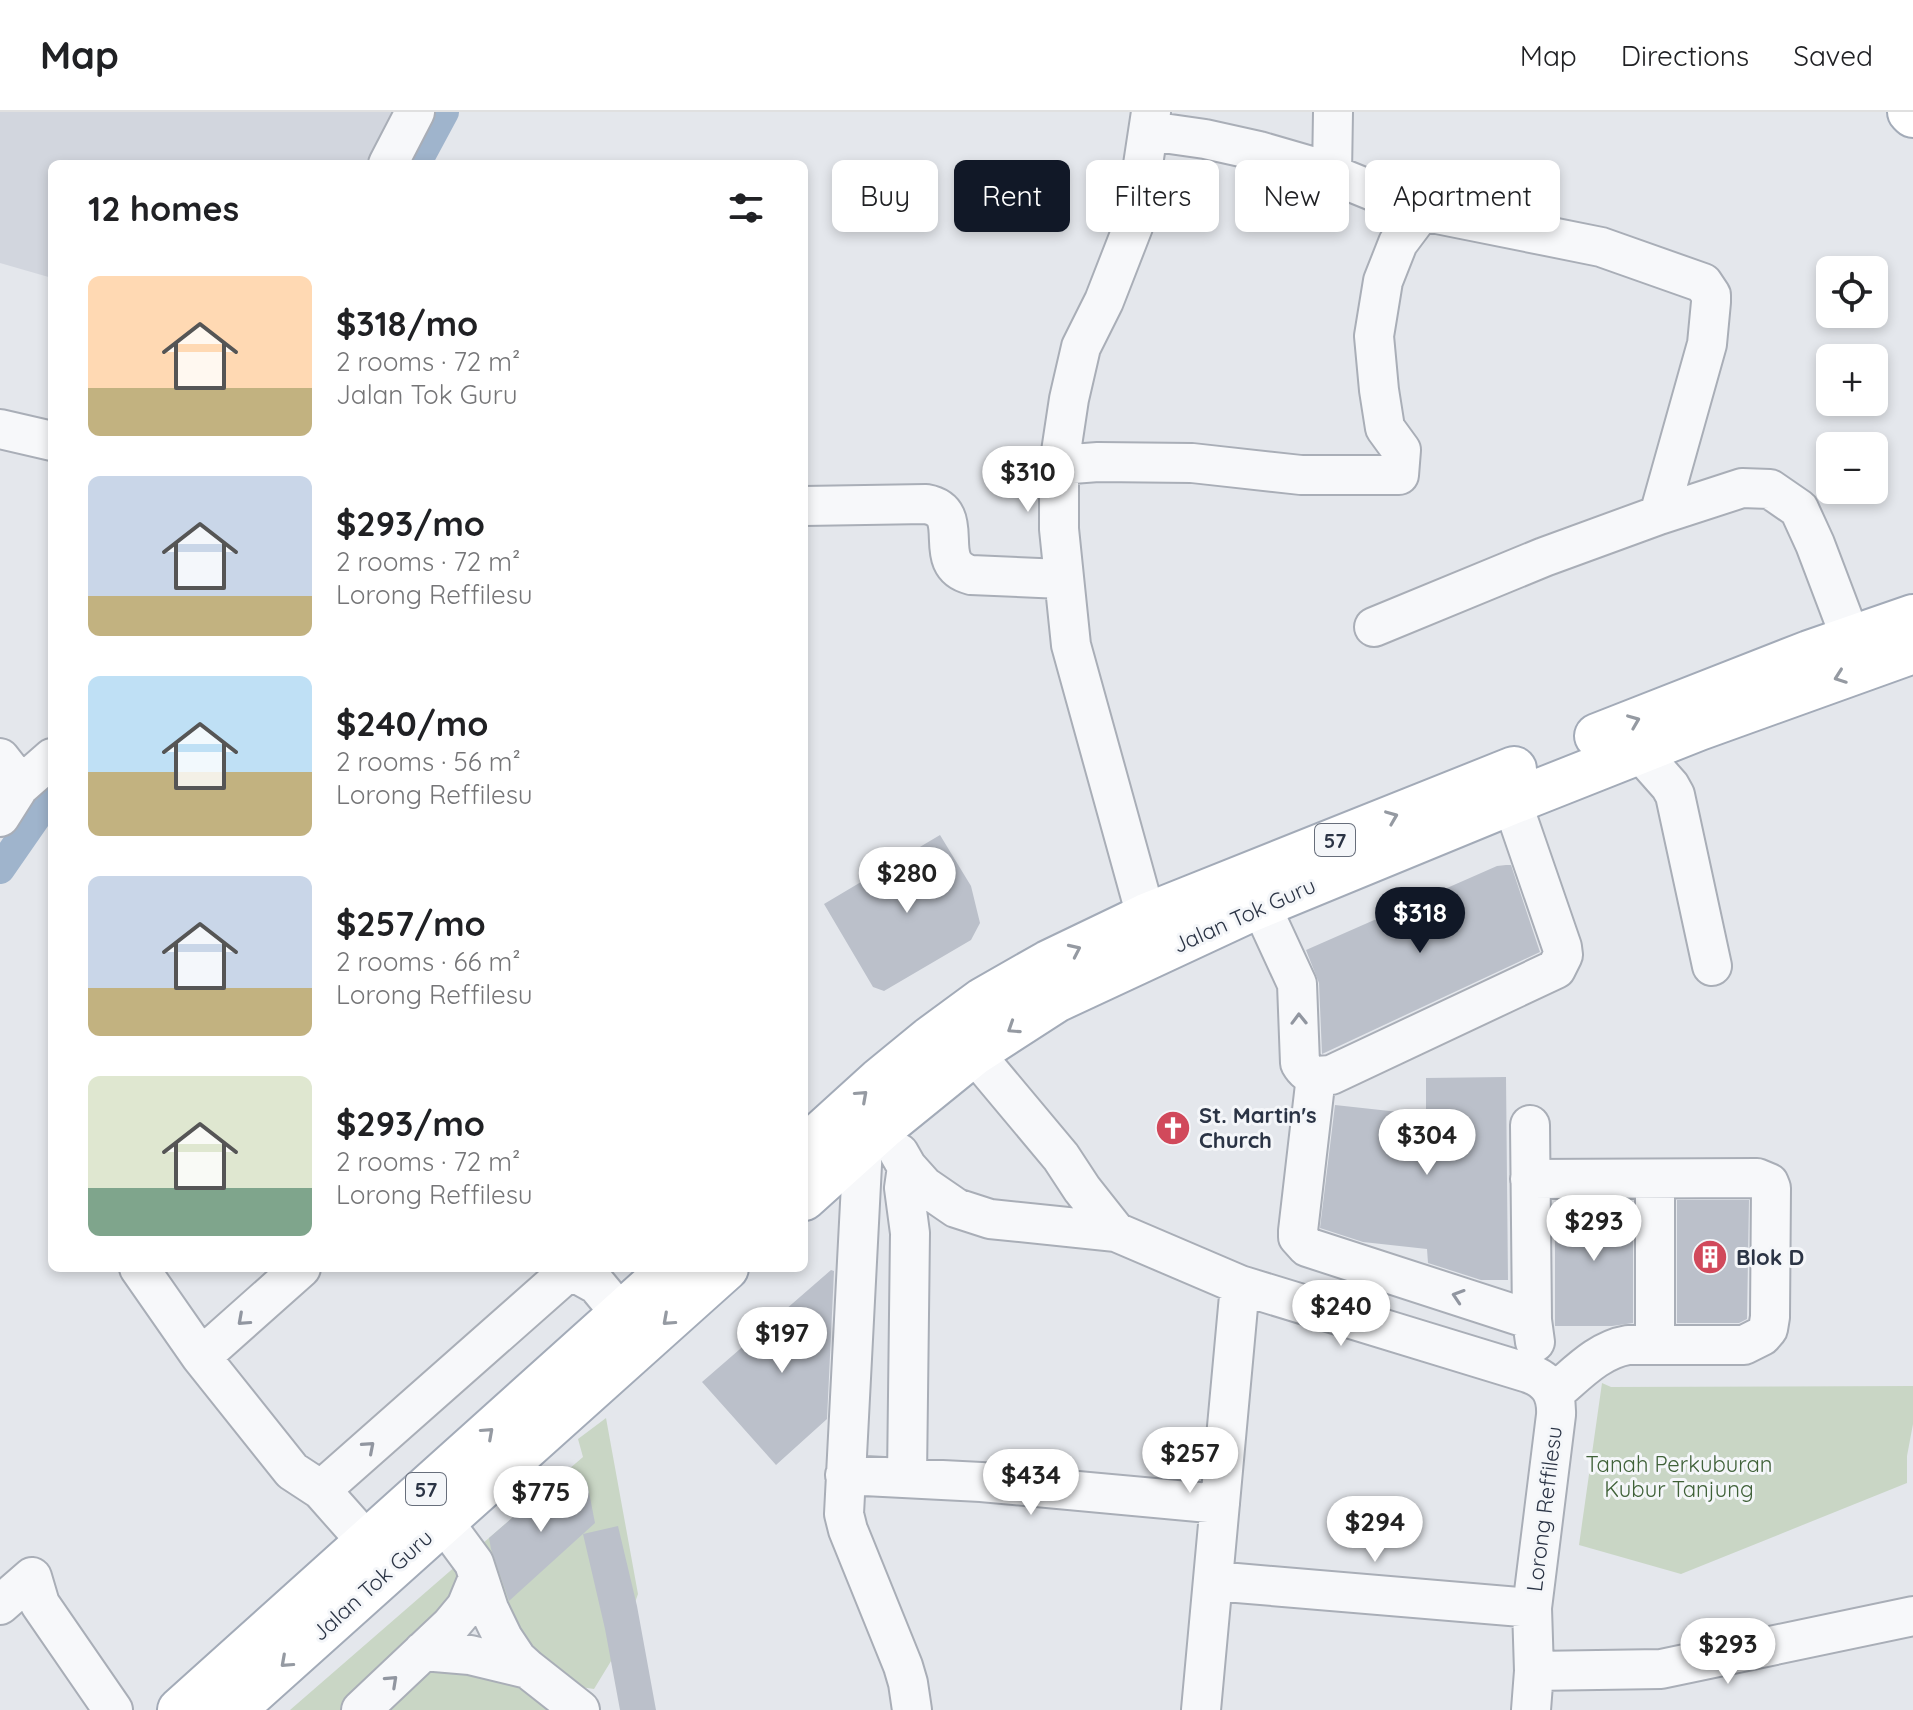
<!DOCTYPE html>
<meta charset="utf-8">
<style>
body{margin:0;font-family:Quicksand,sans-serif;background:#f6f6f6;color:#202124;height:100vh;display:flex;flex-direction:column;font-size:30px;white-space:nowrap}
*{box-sizing:border-box;margin:0}
p{font-size:26px;color:#757577}
.icon{flex:none;width:44px;height:44px;fill:none;stroke:currentColor;stroke-width:2;stroke-linecap:round;stroke-linejoin:round}
.map{position:relative;flex:1;overflow:hidden}
.side{position:absolute;left:48px;top:48px;width:760px;height:1112px;display:flex;flex-direction:column;background:#fff;border-radius:12px;box-shadow:0 4px 12px #0003}
.side>*{flex:none}
.banner{position:absolute;left:832px;top:48px;width:760px;height:72px;display:flex;gap:16px}
.tools{position:absolute;left:1816px;top:144px;display:grid;gap:16px}
.tools a{display:grid;place-items:center;width:72px;height:72px;border-radius:12px;background:#fff;box-shadow:0 4px 12px #0003;font-size:40px}
.price{position:absolute;translate:-50% -68px;padding:0 18px;border-radius:28px;background:#fff;color:#222;font-size:26px;line-height:52px;filter:drop-shadow(0 2px 4px #0008)}
.price::after{content:'';position:absolute;left:50%;top:48px;width:24px;height:18px;margin-left:-12px;background:inherit;clip-path:polygon(0 0,100% 0,50% 100%)}
.price.selected{background:#111827;color:#fff}
ul{padding:0;list-style:none}
li{display:flex;align-items:center;gap:24px;height:200px;padding:0 40px}
li span{display:grid;place-items:center;flex:none;width:224px;height:160px;border-radius:12px;color:#555}
li>.icon{margin-inline-start:auto}
span .icon{width:96px;height:96px;fill:#fffc;stroke-width:1}
li b{font-size:34px}
h2{display:flex;justify-content:space-between;align-items:center;height:96px;padding:0 40px;font-size:34px}
.tag{padding:0 28px;border-radius:12px;background:#fff;box-shadow:0 4px 12px #0003;font-size:28px;line-height:72px}
.tag.selected{background:#111827;color:#fff}
header{display:flex;align-items:center;gap:48px;box-sizing:border-box;height:112px;padding:0 40px;background:#fff;border-bottom:2px solid #e0e0e0}
header strong{font-size:38px}
nav{display:flex;gap:44px;margin-inline-start:auto;font-size:28px}
.map>svg:first-child{display:block}
.built{fill:#d2d6de}
.green{fill:#c9d6c5}
.lines{fill:none;stroke-linecap:round;stroke-linejoin:round}
.canal{stroke:#9fb4cc;stroke-width:30}
.building{fill:#bbc0ca}
.minor-casing{stroke:#a9aeb7;stroke-width:42}
.major-casing{stroke:#a3abb8;stroke-width:48}
.minor{stroke:#f7f8fa;stroke-width:38}
.major{stroke:#fff;stroke-width:44}
.oneway{stroke:#959aa2}
.oneway2{stroke:#9196a0}
.labels{text-anchor:middle;dominant-baseline:central;stroke-width:6;stroke-linejoin:round;paint-order:stroke}
.shield{fill:#f4f6f9;stroke:#676e7b;stroke-width:2}
.shield-label{font-size:20px;font-weight:bold;fill:#2b3445}
.street-label{font-size:22px;fill:#2b3445;stroke:#f4f6f9}
.poi-label{font-size:22px;font-weight:bold;fill:#2b3445;stroke:#f4f6f9;text-anchor:start}
.park-label{font-size:22px;fill:#3f6138;stroke:#f4f6f9}
</style>
<header>
<strong>Map</strong>
<nav><a>Map</a><a>Directions</a><a>Saved</a></nav>
</header>
<div class="map">
<svg width="1913" height="1598" viewBox="0 0 1913 1598">
<rect width="100%" height="100%" fill="#e4e7ec"/>
<path class="built" d="M0 0H394L368 52H52V166L0 151Z"/>
<path class="green" d="M1602 1271 1611 1275 1913 1274V1312L1907 1344V1371L1681 1462 1579 1433Z
M606 1306 638 1482 619 1536 594 1577 574 1574 509 1526 482 1432 583 1345 578 1327Z
M457 1453 461 1486 343 1598H290Z
M428 1548 500 1560 561 1598H374Z"/>
<g class="lines">
<path class="canal" d="M416 52 444 0
M0 757 52 682"/>
</g>
<path class="building" d="M940 723 971 774 980 811 971 828 884 879 873 875 824 792Z
M1506 753H1511L1540 840 1322 942 1319 871 1306 838 1497 754Z
M1506 965 1508 1168H1481L1428 1151 1427 1137 1363 1130 1320 1116 1335 993 1426 1003V966Z
M1677 1088H1749L1747 1207 1739 1211H1677Z
M1555 1089H1633V1211L1612 1214H1555Z
M831 1158 834 1159 827 1307 776 1353 702 1270Z
M565 1360 566 1384 587 1370 595 1411 509 1489 491 1437 489 1426Z
M618 1414 637 1494 656 1598H620L605 1517 583 1422Z"/>
<g class="lines">
<g class="minor-casing">
<path id="minor" d="M1149 19 1205 27 1259 39 1314 55 1422 99 1601 135 1703 171 1711 183V190L1707 232 1659 403
M388 52 415 0
M1332 62 1333 0
M0 317 52 329
M1059 353 1098 350 1192 351 1301 363H1399L1401 338 1385 316 1379 278 1374 224 1383 169 1398 131 1422 99
M804 394 926 392C970 400 928 452 971 463L1062 467
M1374 515 1544 445 1659 403 1742 376 1770 377 1799 397 1815 432 1851 527
M1639 639 1670 674 1675 683 1712 854
M0 646 11 660 19 675
M0 705 19 675 52 646
M1261 794 1297 872 1300 951C1304 958 1308 962 1316 964L1298 1119V1125L1307 1135 1532 1208
M1146 804 1071 533 1059 417V353L1069 287 1081 235 1104 189 1134 112 1151 0
M974 941 1061 1045 1082 1077 1116 1120 1240 1173 1528 1261C1549 1268 1557 1282 1556 1303L1532 1496 1534 1559 1531 1598
M1316 964 1331 963 1556 857 1563 843 1562 835 1512 690
M1530 1013 1532 1208 1535 1230
M863 1033 844 1402 848 1418 903 1554 908 1571 912 1598
M899 1041 907 1055 924 1074 956 1096 990 1107 1116 1120
M1530 1067 1757 1066 1769 1071 1771 1076 1770 1205 1768 1217 1762 1224 1744 1233H1628C1598 1238 1577 1262 1554 1281
M1655 1067V1233
M139 1156 201 1245
M301 1156 201 1245 292 1359 321 1378
M845 1363 981 1370 1220 1392
M907 1365 910 1121 904 1076 907 1055
M443 1409 474 1451 489 1497 503 1526 517 1547 528 1557
M367 1430 321 1378 570 1158 597 1173 621 1202
M1213 1469 1532 1496
M0 1493 32 1465 40 1492 113 1598
M423 1539 470 1543 528 1557 580 1598
M1534 1559 1661 1557 1913 1504
M361 1598 451 1513 466 1495 478 1466
M1201 1598 1240 1173"/>
</g>
<g class="major-casing">
<path id="major" d="M1910 0 1913 3
M1597 624 1809 541 1913 505
M804 1037 880 968 930 927 983 888 1048 851 1146 804 1514 657
M804 1086 884 1014 974 941 1056 888 1247 799 1512 690 1699 616 1913 539
M180 1598 672 1156
M233 1598 726 1156"/>
</g>
<use href="#minor" class="minor"/>
<use href="#major" class="major"/>
</g>
<defs><path id="oneway-chevron" d="M-2-3.5L2.5 0L-2 3.5" fill="none" stroke-width="1.6" stroke-linecap="round" stroke-linejoin="round" transform="scale(2)"/></defs>
<g class="oneway">
<use href="#oneway-chevron" transform="translate(1840 565) rotate(160)"/>
<use href="#oneway-chevron" transform="translate(1634 609) rotate(-22)"/>
<use href="#oneway-chevron" transform="translate(1392 705) rotate(-22)"/>
<use href="#oneway-chevron" transform="translate(1075 838) rotate(-25)"/>
<use href="#oneway-chevron" transform="translate(1013 916) rotate(147)"/>
<use href="#oneway-chevron" transform="translate(862 984) rotate(-42)"/>
<use href="#oneway-chevron" transform="translate(668 1208) rotate(138)"/>
<use href="#oneway-chevron" transform="translate(488 1321) rotate(-42)"/>
<use href="#oneway-chevron" transform="translate(286 1550) rotate(138)"/>
</g>
<g class="oneway2">
<use href="#oneway-chevron" transform="translate(1299 907) rotate(-91)"/>
<use href="#oneway-chevron" transform="translate(1458 1184) rotate(-162)"/>
<use href="#oneway-chevron" transform="translate(243 1208) rotate(138)"/>
<use href="#oneway-chevron" transform="translate(369 1335) rotate(-41)"/>
<use href="#oneway-chevron" transform="translate(392 1569) rotate(-43)"/>
</g>
<defs>
<g id="church-disc" transform="scale(1.8)"><circle r="9.5" fill="#d1495b" stroke="#f4f6f9"/><path d="M-1.2-6h2.4v3.5h3.3v2.4h-3.3V6h-2.4V-.1h-3.3v-2.4h3.3Z" fill="#fff"/></g>
<g id="building-disc" transform="scale(1.8)"><circle r="9.5" fill="#d1495b" stroke="#f4f6f9"/><path d="M-4-6H4V6H1V3H-1V6H-4ZM-2.5-4.3h1.7v1.8h-1.7ZM.8-4.3h1.7v1.8H.8ZM-2.5-1h1.7V.8h-1.7ZM.8-1h1.7V.8H.8Z" fill="#fff"/></g>
</defs>
<g fill-rule="evenodd">
<use href="#church-disc" x="1173" y="1016"/>
<use href="#building-disc" x="1710" y="1145"/>
</g>
<g class="labels">
<g class="shield">
<rect x="1315" y="712" width="40" height="32" rx="6"/>
<rect x="406" y="1361" width="40" height="32" rx="6"/>
</g>
<g class="shield-label">
<text x="1335" y="728">57</text>
<text x="426" y="1377">57</text>
</g>
<g class="street-label">
<text transform="translate(1244 803) rotate(-24)">Jalan Tok Guru</text>
<text transform="translate(1544 1397) rotate(-83)">Lorong Reffilesu</text>
<text transform="translate(372 1473) rotate(-42)">Jalan Tok Guru</text>
</g>
<g class="poi-label">
<text x="1199" y="1003">St. Martin's<tspan x="1199" dy="25">Church</tspan></text>
<text x="1736" y="1145">Blok D</text>
</g>
<g class="park-label">
<text x="1679" y="1352">Tanah Perkuburan<tspan x="1679" dy="25">Kubur Tanjung</tspan></text>
</g>
</g>
</svg>
<div class="tools">
<a><svg class="icon" aria-label="locate" viewBox="0 0 24 24"><circle cx="12" cy="12" r="6"/><path d="M12 2v4M12 18v4M2 12h4M18 12h4"/></svg></a>
<a>+</a>
<a>−</a>
</div>
<b class="price" style="left:1028px;top:402px">$310</b>
<b class="price" style="left:907px;top:803px">$280</b>
<b class="price selected" style="left:1420px;top:843px">$318</b>
<b class="price" style="left:1427px;top:1065px">$304</b>
<b class="price" style="left:1594px;top:1151px">$293</b>
<b class="price" style="left:1341px;top:1236px">$240</b>
<b class="price" style="left:782px;top:1263px">$197</b>
<b class="price" style="left:1190px;top:1383px">$257</b>
<b class="price" style="left:1031px;top:1405px">$434</b>
<b class="price" style="left:541px;top:1422px">$775</b>
<b class="price" style="left:1375px;top:1452px">$294</b>
<b class="price" style="left:1728px;top:1574px">$293</b>
<div class="banner">
<a class="tag">Buy</a>
<a class="tag selected">Rent</a>
<a class="tag">Filters</a>
<a class="tag">New</a>
<a class="tag">Apartment</a>
</div>
<section class="side">
<h2>12 homes<svg class="icon" aria-label="filters" viewBox="0 0 24 24"><path d="M4 7h16M4 17h16"/><circle cx="9" cy="7" r="2"/><circle cx="15" cy="17" r="2"/></svg></h2>
<ul>
<li><span style="background:linear-gradient(#ffd9b3 70%,#c2b280 0)"><svg class="icon" aria-label="home" viewBox="0 0 24 24"><path d="M3 11l9-7 9 7M6 9v11h12V9"/></svg></span><div><b>$318/mo</b><p>2 rooms · 72 m²</p><p>Jalan Tok Guru</p></div></li>
<li><span style="background:linear-gradient(#c9d6e8 75%,#c2b280 0)"><svg class="icon" aria-label="home" viewBox="0 0 24 24"><path d="M3 11l9-7 9 7M6 9v11h12V9"/></svg></span><div><b>$293/mo</b><p>2 rooms · 72 m²</p><p>Lorong Reffilesu</p></div></li>
<li><span style="background:linear-gradient(#bfe0f5 60%,#c2b280 0)"><svg class="icon" aria-label="home" viewBox="0 0 24 24"><path d="M3 11l9-7 9 7M6 9v11h12V9"/></svg></span><div><b>$240/mo</b><p>2 rooms · 56 m²</p><p>Lorong Reffilesu</p></div></li>
<li><span style="background:linear-gradient(#c9d6e8 70%,#c2b280 0)"><svg class="icon" aria-label="home" viewBox="0 0 24 24"><path d="M3 11l9-7 9 7M6 9v11h12V9"/></svg></span><div><b>$257/mo</b><p>2 rooms · 66 m²</p><p>Lorong Reffilesu</p></div></li>
<li><span style="background:linear-gradient(#dfe7d0 70%,#7fa58c 0)"><svg class="icon" aria-label="home" viewBox="0 0 24 24"><path d="M3 11l9-7 9 7M6 9v11h12V9"/></svg></span><div><b>$293/mo</b><p>2 rooms · 72 m²</p><p>Lorong Reffilesu</p></div></li>
</ul>
</section>
</div>
